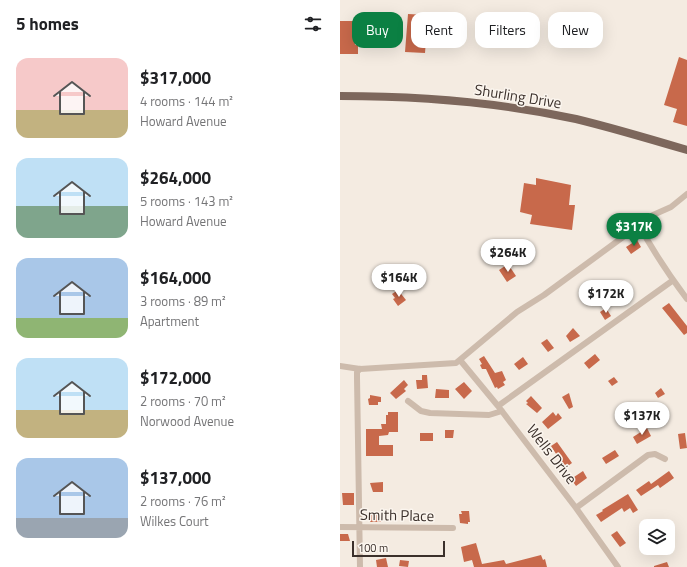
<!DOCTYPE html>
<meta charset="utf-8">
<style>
body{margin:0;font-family:"Titillium Web",sans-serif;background:#f2f2f2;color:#202124;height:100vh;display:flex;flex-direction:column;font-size:15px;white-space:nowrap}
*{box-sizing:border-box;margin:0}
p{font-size:13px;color:#757577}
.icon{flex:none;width:22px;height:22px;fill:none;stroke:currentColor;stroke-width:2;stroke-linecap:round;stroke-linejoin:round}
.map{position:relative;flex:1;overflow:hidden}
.details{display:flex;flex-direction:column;background:#fff;width:340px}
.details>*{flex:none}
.hud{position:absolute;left:12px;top:12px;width:275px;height:36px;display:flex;gap:8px}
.tools{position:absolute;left:299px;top:519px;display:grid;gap:8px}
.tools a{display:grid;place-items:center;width:36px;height:36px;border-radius:8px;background:#fff;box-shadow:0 4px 16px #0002;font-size:20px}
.scale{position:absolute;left:12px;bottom:10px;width:93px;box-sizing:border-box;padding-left:4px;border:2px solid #3b302b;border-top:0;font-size:11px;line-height:14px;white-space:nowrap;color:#3b302b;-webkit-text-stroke:3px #fbf5ee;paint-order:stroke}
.price{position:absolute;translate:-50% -34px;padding:0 9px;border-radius:14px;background:#fff;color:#222;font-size:13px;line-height:26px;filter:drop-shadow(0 1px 2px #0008)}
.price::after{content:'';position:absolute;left:50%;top:24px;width:12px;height:9px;margin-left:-6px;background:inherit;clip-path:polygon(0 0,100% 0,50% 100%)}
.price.on{background:#0b8043;color:#fff}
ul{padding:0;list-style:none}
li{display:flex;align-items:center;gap:12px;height:100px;padding:0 16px}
li span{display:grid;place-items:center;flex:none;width:112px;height:80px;border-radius:12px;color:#555}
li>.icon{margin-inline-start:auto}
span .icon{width:48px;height:48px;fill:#fffc;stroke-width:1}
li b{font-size:17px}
h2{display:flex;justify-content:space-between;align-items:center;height:48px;padding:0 16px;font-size:17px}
.tag{padding:0 14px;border-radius:12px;background:#fff;box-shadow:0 4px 16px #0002;font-size:14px;line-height:36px}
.tag.on{background:#0b8043;color:#fff}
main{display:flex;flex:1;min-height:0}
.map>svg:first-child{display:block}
.building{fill:#c8694b}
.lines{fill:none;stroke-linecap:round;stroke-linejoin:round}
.minor{stroke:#cdbbac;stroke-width:6}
.major{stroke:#7d675c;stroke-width:8}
.labels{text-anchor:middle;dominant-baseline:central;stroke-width:3;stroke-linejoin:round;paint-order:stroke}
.street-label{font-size:15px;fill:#3b302b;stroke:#fbf5ee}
</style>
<main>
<section class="details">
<h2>5 homes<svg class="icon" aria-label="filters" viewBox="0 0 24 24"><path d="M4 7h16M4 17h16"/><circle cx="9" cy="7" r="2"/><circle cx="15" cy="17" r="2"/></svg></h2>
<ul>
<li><span style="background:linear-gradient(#f6c9c9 65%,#c2b280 0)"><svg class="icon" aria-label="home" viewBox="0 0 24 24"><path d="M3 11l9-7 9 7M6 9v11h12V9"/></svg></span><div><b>$317,000</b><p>4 rooms · 144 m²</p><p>Howard Avenue</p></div></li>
<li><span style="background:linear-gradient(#bfe0f5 60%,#7fa58c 0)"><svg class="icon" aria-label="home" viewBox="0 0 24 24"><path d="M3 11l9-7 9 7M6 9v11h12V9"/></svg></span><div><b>$264,000</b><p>5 rooms · 143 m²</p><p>Howard Avenue</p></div></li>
<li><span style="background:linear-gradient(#a9c7e8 75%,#8fb573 0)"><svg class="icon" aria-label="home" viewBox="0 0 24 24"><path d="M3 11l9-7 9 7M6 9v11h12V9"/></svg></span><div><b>$164,000</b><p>3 rooms · 89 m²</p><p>Apartment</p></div></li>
<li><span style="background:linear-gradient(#bfe0f5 65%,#c2b280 0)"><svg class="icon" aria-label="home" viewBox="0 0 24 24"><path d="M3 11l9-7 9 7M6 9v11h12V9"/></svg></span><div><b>$172,000</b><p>2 rooms · 70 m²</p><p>Norwood Avenue</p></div></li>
<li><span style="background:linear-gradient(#a9c7e8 75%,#9aa5b1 0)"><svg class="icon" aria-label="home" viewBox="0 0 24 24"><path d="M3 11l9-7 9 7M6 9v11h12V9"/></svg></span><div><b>$137,000</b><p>2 rooms · 76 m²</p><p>Wilkes Court</p></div></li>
</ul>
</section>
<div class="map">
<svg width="347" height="567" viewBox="0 0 347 567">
<rect width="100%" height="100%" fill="#f4ebe1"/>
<path class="building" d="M68 14 88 15 85 53 65 52Z
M0 21H15V45H18V54H0Z
M339 57 347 60V126L333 122 337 109 324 105Z
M196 178 231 185 229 205H235L232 230 190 224 192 215 180 212 184 183 196 185Z
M297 240 301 247 291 254 286 247Z
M168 264 176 276 167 282 159 270Z
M58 290 66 300 58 306 53 299 55 298 52 294Z
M329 303 347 326V333L344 335 322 308Z
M266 308 271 316 265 320 260 312Z
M233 328 240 336 230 342 226 336Z
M207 339 214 348 208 352 201 343Z
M255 354 260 360 249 369 244 363Z
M144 356 155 373 162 371 166 380 163 382 165 385 158 389 157 387 155 388 146 369H142L140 365 142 364 139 359Z
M183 357 188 364 179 370 174 364Z
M82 375H87L88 388 77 389 76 380H82Z
M274 377 278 382 272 386 268 381Z
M64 380 68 385 64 389 66 391 56 399 50 393Z
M124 382 132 391 124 399 115 389Z
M321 388 325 394 318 398 315 393Z
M96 389 109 390V398H95Z
M229 393 233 407 229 409 222 397Z
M30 395 41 397V402H38V405H29L28 399 30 398Z
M191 396 202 408 197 413 186 404 188 403 186 401Z
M48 412H58V432H49L48 435 39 436V445H53V456H26V429H42L41 424H46V415H48Z
M213 412 216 416 218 413 222 418 208 429 202 422Z
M307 428 311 436 297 444 293 437Z
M105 430H114L113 438H105Z
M80 433H93V441H80Z
M345 433 347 448 340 449 338 434Z
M217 442 232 463 225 468 211 446Z
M275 450 279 456 266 464 262 458Z
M243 471 247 478 236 486 231 479Z
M329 471 334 478 320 488 318 485 301 496 296 490 309 481 311 484Z
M43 482V492H33L30 483Z
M2 493H14V505H3Z
M288 494 298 510 293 513 290 508 284 512 282 508 261 522 256 515 263 511 262 510Z
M121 511H129L130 522H128V524L120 523 119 514H122Z
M30 515H40L41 522H30Z
M277 531 286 543 280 547 271 535Z
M0 534H8L10 541H0Z
M136 543 142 564 164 560 166 564 201 555 203 560 205 559 207 567H134L132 560 124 562 121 547Z
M46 558 48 567H37L36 560Z
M60 560 69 561 68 567 59 566Z
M327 562 329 567H314V566Z"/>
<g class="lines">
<path class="minor" d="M299 225C313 251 329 275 347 299
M120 360 158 406 236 508 278 567
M0 366 20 369 116 363 177 312 204 295 313 215 331 207 347 194
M20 369 17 372V378L20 567
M68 401 81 411 90 413 149 415 162 411
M158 406 332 281
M236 508 308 455 315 454 325 459
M0 527 113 528"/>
<path class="major" d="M0 96C79 96 158 102 236 119 273 128 310 139 347 150"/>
</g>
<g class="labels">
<g class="street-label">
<text transform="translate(178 96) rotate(9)">Shurling Drive</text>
<text transform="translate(212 454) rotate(52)">Wells Drive</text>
<text transform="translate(57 515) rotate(1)">Smith Place</text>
</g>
</g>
</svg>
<div class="tools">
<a><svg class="icon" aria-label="layers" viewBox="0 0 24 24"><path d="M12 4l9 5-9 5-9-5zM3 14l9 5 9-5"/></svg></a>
</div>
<div class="scale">100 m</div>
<b class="price on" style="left:294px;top:247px">$317K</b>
<b class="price" style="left:168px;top:273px">$264K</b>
<b class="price" style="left:59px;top:298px">$164K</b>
<b class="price" style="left:266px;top:314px">$172K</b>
<b class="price" style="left:302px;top:436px">$137K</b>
<div class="hud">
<a class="tag on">Buy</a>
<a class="tag">Rent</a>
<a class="tag">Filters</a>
<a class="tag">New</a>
</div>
</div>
</main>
